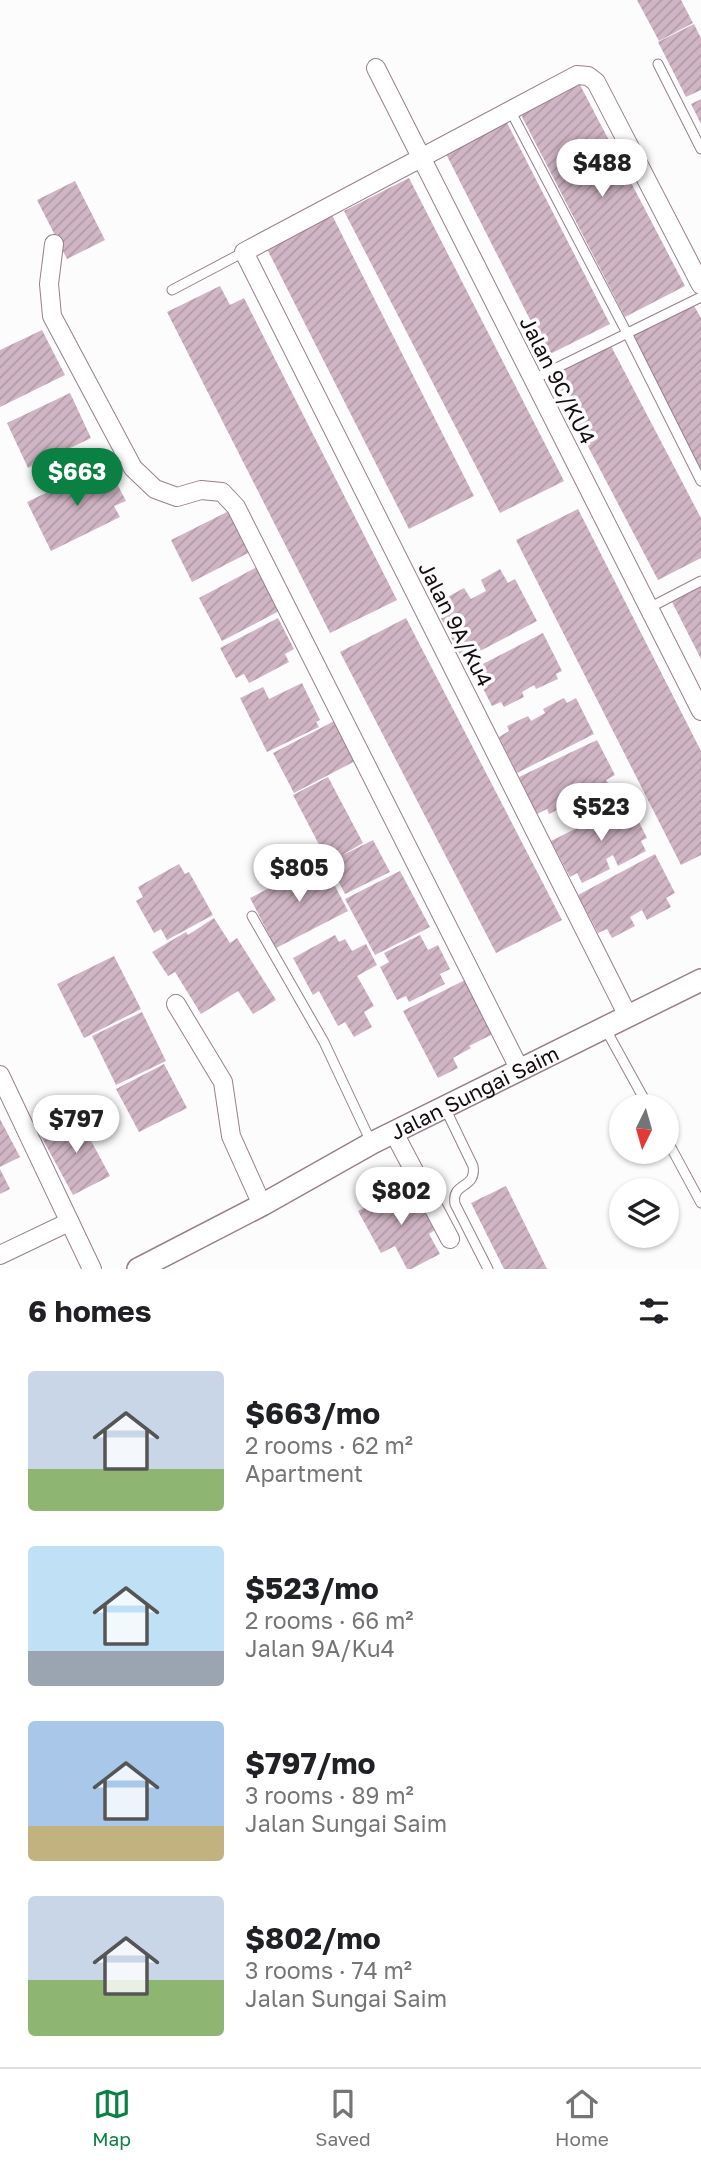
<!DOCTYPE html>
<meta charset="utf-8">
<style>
body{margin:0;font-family:"Golos Text",sans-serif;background:#f6f6f6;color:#202124;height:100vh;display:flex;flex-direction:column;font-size:26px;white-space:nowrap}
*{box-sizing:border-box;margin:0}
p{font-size:23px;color:#757577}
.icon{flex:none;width:38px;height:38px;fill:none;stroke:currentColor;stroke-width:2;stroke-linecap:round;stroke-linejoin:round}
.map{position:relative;height:1269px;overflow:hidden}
.drawer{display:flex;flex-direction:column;background:#fff;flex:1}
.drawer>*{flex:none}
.needle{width:46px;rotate:185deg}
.tools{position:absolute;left:609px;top:1094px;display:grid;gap:14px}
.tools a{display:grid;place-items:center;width:70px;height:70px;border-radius:50%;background:#fff;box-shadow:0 2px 5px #0004;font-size:35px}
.price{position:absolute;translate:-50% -60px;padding:0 16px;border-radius:24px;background:#fff;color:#222;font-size:23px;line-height:46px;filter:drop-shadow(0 2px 4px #0008)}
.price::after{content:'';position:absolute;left:50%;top:42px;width:21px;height:16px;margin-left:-10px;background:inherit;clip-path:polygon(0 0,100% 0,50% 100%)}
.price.selected{background:#0b8043;color:#fff}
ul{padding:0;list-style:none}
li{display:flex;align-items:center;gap:21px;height:175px;padding:0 28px}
li span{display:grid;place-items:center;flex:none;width:196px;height:140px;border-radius:7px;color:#555}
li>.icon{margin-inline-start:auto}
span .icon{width:84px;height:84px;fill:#fffc;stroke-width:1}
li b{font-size:30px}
h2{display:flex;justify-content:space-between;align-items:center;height:84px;padding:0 28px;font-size:30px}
.tabs{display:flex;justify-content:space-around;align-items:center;height:98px;border-top:2px solid #e0e0e0;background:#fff;font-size:19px;color:#757577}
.tabs a{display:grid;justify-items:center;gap:4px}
.tabs .selected{color:#0b8043}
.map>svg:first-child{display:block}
.building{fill:url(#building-hatch)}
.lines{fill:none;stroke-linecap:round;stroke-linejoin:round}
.service-casing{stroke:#987f8d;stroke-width:11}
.minor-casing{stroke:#987f8d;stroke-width:20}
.tertiary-casing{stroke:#987f8d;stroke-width:24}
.service{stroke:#fff;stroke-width:9}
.minor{stroke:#fff;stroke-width:18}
.tertiary{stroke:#fff;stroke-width:21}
.labels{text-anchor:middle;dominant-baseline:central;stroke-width:7;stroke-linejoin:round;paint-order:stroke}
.street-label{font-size:21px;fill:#130b10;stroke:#fcfcfc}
</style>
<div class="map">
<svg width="701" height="1269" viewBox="0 0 701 1269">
<defs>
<pattern id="building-hatch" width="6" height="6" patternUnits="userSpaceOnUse" patternTransform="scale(1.75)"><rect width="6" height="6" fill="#d0b5c4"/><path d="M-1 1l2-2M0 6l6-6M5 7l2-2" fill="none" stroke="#b29aa7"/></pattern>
</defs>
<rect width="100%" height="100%" fill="#fcfcfc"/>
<path class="building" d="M637 0H681L693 23 659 41Z
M694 24 701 38V90L686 97 658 42Z
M578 81 685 286 625 317 519 111Z
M701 99V124L691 104Z
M505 119 610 324 548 355 444 150Z
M409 178 564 481 500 513 344 211Z
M75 181 105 240 67 259 37 200Z
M331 213 474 496 409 529 265 245Z
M220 286 230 305 244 298 397 600 330 633 167 312Z
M693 304 701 318V473L631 335Z
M42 330 65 375 0 407V350Z
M611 346 701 518V558L658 580 551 376Z
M70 393 91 438 28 468 7 423Z
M96 469 101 480 112 474 126 501 114 506 120 517 51 551 27 502Z
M578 509 701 751V855L681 865 516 540Z
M231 510 252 551 192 582 171 540Z
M259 566 283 609 222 641 199 598Z
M500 569 508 583 515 579 537 621 463 660 441 618 451 613 444 599 464 588 471 599 486 591 481 580Z
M701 585V659L671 600Z
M278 618 294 649 285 654 289 662 249 683 244 674 236 678 220 648Z
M406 618 562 920 496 953 340 652Z
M543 633 562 671 556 674 558 679 536 689 534 685 522 692 524 697 504 707 501 702 492 706 473 669Z
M302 683 320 720 316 722 319 727 267 752 240 698 263 687 269 699Z
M564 698 567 703 576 698 594 734 517 773 499 737 509 731 507 726 528 716 531 721 545 713 543 709Z
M340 718 361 758 294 793 273 753Z
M597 740 615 775 606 780 609 784 586 795 584 791 570 797 573 802 549 814 547 809 537 814 519 777Z
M328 777 363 843 339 857 373 840 390 872 345 894 293 795Z
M629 802 647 838 641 841 646 851 618 866 613 855 606 859 610 869 582 883 577 873 570 877 551 841Z
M655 854 675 893 666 898 671 907 647 920 642 910 630 917 635 926 612 938 607 929 598 933 578 895Z
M322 861 348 911 276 948 250 898Z
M179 864 185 874 189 872 213 915 167 940 161 929 154 933 136 901 143 897 138 887Z
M400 871 430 927 375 955 345 899Z
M214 918 230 943 237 938 276 1000 253 1014 238 991 201 1014 175 972 168 976 152 952 186 932 188 935Z
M335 935 339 942 345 939 352 951 366 944 377 965 357 976 374 1006 364 1012 372 1027 354 1037 345 1022 338 1026 319 991 313 995 293 958Z
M420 935 428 950 438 945 450 969 440 974 445 984 409 1002 406 996 397 1000 380 967 389 962 384 953Z
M114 956 141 1009 84 1038 57 984Z
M465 980 493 1034 469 1046 471 1048 453 1058 458 1068 438 1078 403 1011Z
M142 1012 166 1061 116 1085 92 1036Z
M164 1064 187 1108 139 1132 116 1089Z
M82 1114 93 1135 89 1137 110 1176 73 1195 41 1136Z
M0 1119 20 1157 0 1167Z
M0 1169 10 1189 0 1194Z
M410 1184 435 1230 429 1234 440 1254 411 1269H407L395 1246 381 1253 358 1211Z
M506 1186 547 1269H504L471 1203Z"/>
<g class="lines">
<g class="service-casing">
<path id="service" d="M658 64 701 149
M510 110 627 333 701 481
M172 290 244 252
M532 380 701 297
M649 608 701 581
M252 916 324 1042 371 1142
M605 1028 648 1106
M445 1108 473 1166C477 1190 451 1181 455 1204L488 1269
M667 1140 701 1203"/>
</g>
<g class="minor-casing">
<path id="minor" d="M376 68 701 711
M54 244 49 284 52 316 133 468 155 489 177 497 201 490 222 492 236 507 520 1070
M176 1004 223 1082 231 1136 262 1205
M628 1016 244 252 577 75 588 76 596 82 701 285
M0 1075 92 1269
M394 1133 450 1239
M0 1255 69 1222"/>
</g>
<g class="tertiary-casing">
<g id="tertiary">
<path id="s1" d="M138 1269 262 1205 372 1143 701 980"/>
</g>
</g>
<use href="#service" class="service"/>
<use href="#minor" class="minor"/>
<use href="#tertiary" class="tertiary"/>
</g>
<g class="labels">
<g class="street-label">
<text transform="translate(558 380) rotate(63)">Jalan 9C/KU4</text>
<text transform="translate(456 624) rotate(63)">Jalan 9A/Ku4</text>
<text stroke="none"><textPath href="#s1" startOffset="380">Jalan Sungai Saim</textPath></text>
</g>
</g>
</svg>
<div class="tools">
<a><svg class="needle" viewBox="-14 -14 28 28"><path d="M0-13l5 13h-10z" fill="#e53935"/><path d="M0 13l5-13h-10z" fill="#757577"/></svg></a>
<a><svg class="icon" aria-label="layers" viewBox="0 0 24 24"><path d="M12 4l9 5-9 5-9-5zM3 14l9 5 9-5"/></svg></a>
</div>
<b class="price" style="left:602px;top:199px">$488</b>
<b class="price selected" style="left:77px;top:508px">$663</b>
<b class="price" style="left:601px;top:843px">$523</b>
<b class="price" style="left:299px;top:904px">$805</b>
<b class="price" style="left:76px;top:1155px">$797</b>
<b class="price" style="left:401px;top:1227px">$802</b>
</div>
<section class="drawer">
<h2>6 homes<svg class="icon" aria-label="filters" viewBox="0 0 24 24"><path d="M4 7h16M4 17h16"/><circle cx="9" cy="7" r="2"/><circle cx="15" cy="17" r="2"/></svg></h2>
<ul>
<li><span style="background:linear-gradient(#c9d6e8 70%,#8fb573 0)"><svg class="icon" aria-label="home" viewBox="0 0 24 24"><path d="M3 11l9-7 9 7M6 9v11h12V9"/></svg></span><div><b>$663/mo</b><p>2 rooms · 62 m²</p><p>Apartment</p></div></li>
<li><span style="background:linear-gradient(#bfe0f5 75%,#9aa5b1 0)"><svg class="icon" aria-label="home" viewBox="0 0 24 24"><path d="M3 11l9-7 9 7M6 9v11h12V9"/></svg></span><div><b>$523/mo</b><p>2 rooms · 66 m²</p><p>Jalan 9A/Ku4</p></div></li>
<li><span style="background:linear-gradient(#a9c7e8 75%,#c2b280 0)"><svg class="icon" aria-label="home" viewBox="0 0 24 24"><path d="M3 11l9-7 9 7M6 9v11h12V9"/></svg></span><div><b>$797/mo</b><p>3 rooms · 89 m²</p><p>Jalan Sungai Saim</p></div></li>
<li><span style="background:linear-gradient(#c9d6e8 60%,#8fb573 0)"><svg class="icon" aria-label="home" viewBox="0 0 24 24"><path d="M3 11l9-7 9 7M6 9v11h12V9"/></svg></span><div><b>$802/mo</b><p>3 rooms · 74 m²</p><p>Jalan Sungai Saim</p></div></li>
</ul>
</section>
<nav class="tabs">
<a class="selected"><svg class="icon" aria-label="map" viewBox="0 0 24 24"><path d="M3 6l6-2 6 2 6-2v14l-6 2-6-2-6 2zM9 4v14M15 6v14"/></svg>Map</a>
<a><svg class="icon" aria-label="saved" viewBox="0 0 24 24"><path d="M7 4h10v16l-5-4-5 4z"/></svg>Saved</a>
<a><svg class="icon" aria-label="home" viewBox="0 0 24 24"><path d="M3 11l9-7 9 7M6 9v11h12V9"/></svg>Home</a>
</nav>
